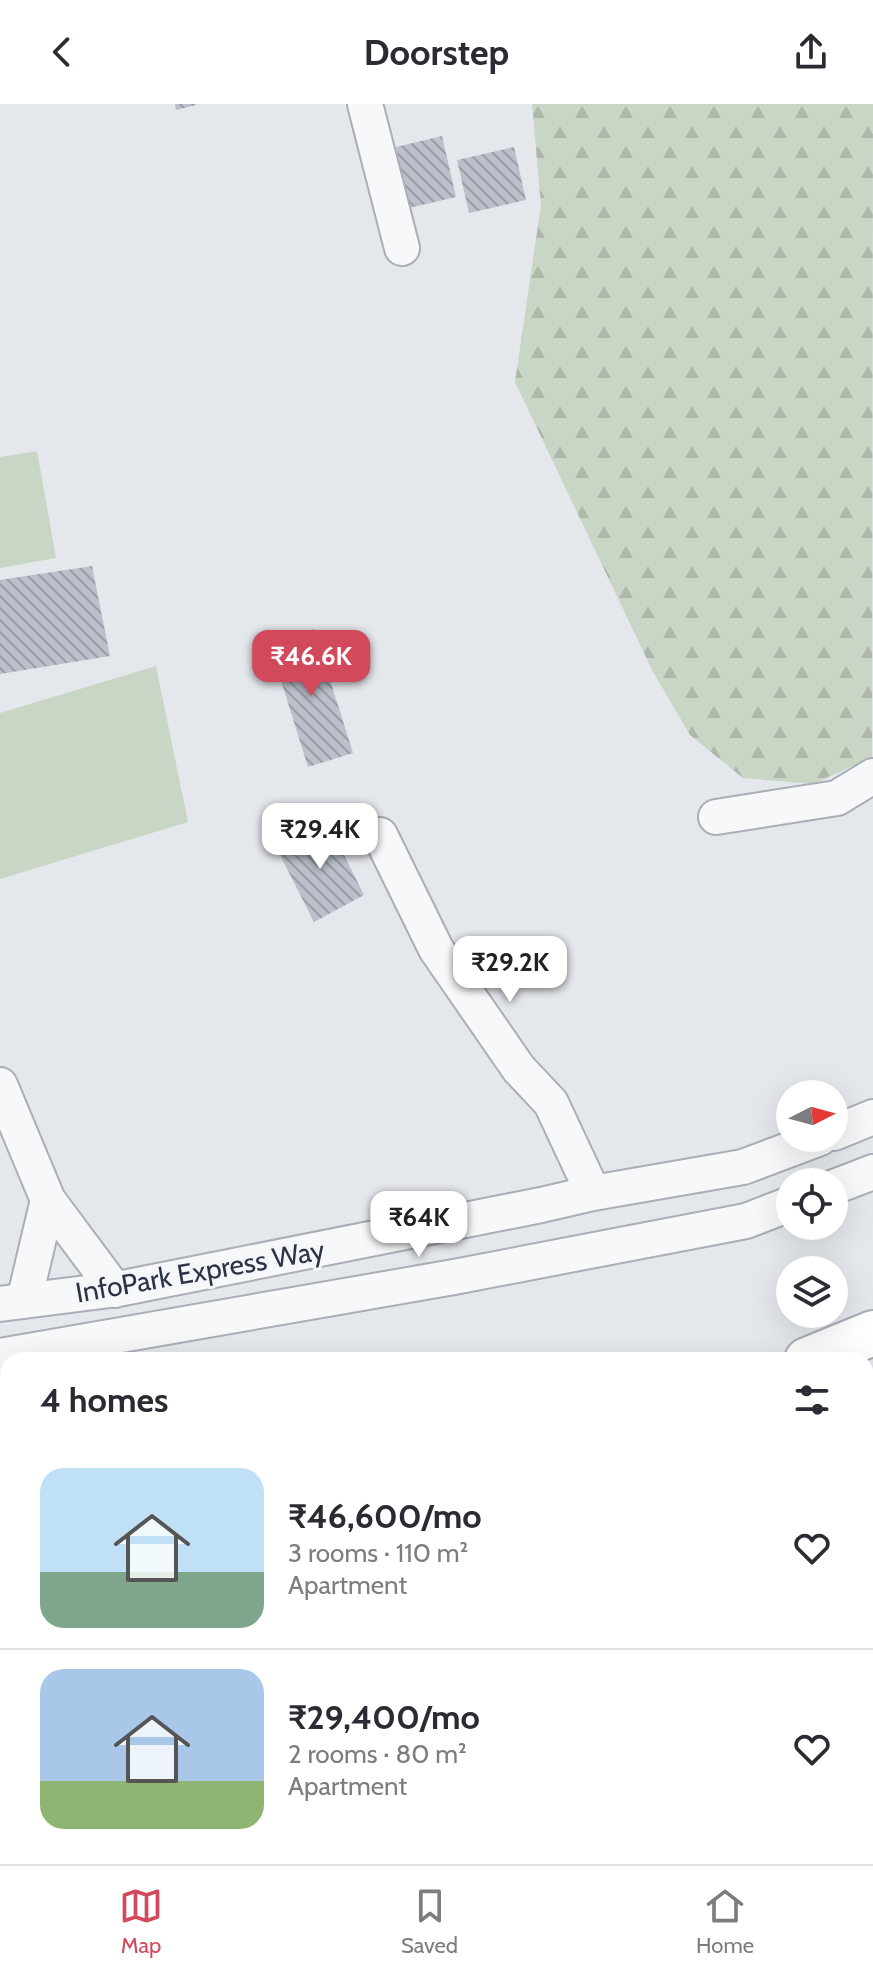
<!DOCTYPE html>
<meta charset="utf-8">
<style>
body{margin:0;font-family:Cabin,sans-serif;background:#f7f7f7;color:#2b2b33;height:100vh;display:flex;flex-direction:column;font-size:30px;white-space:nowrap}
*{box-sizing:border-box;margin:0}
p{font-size:26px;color:#7c7c81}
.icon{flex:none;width:44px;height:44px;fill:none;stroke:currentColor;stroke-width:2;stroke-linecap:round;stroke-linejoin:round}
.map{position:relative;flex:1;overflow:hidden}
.drawer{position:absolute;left:0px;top:1248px;width:874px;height:512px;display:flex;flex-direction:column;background:#fff;border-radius:24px 24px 0 0;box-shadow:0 8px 32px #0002}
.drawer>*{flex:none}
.needle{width:52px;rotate:84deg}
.tools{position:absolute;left:776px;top:976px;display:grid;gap:16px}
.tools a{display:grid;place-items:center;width:72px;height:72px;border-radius:50%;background:#fff;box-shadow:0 8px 32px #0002;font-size:40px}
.price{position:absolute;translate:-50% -68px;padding:0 18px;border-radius:16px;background:#fff;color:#222;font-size:26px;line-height:52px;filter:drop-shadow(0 2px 4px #0008)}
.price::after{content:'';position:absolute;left:50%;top:48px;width:24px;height:18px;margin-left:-12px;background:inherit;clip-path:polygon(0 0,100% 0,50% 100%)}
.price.selected{background:#d1495b;color:#fff}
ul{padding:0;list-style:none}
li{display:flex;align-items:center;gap:24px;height:200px;padding:0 40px}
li+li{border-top:2px solid #e1e1e2}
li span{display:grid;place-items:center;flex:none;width:224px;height:160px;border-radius:24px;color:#555}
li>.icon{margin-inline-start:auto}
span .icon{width:96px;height:96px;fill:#fffc;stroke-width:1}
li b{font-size:34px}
h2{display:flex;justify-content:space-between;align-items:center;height:96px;padding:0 40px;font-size:34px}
header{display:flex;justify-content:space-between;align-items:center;height:104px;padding:0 40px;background:#fff;font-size:36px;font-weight:800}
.menu{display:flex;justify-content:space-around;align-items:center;height:112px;border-top:2px solid #e1e1e2;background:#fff;font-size:22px;color:#7c7c81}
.menu a{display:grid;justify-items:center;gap:4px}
.menu .selected{color:#d1495b}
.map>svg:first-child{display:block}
.forest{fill:url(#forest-firs)}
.garden{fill:#c9d6c5}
.building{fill:url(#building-back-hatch)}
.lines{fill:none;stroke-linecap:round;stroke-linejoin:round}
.street-casing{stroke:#a9aeb7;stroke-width:38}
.secondary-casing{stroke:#a9aeb7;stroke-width:48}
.street{stroke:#f7f8fa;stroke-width:34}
.secondary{stroke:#fff;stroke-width:44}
.labels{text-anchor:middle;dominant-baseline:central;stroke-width:6;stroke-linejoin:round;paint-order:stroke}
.street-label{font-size:28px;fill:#2b3445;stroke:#f4f6f9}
</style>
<header><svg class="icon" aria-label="back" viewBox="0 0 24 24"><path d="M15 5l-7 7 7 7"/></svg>Doorstep<svg class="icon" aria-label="share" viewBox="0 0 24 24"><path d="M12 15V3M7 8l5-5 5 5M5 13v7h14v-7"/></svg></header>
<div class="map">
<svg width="873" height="1760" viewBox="0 0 873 1760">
<defs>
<pattern id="forest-firs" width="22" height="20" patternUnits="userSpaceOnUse" patternTransform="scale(2)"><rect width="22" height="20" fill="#c9d6c5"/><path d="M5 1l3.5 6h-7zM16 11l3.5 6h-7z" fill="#adb8ab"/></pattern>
<pattern id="building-back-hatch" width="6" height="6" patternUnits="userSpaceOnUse" patternTransform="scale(2)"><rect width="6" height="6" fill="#bbc0ca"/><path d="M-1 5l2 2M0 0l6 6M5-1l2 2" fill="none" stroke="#989da6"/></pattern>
</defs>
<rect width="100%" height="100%" fill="#e4e7ec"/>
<path class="forest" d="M532 0H873L872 653 813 680 743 674 690 631 653 568 515 278 541 101Z"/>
<path class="garden" d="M37 347 56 454 0 464V353Z
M156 562 188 718 0 775V609Z"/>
<path class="building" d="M175 0H196V1L176 6Z
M442 32 456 93 409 104 396 43Z
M514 43 526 96 469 109 457 56Z
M92 462 110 552 0 570V476Z
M314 525 353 649 308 663 269 538Z
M327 717 364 791 314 818 276 743Z
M873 1378V1409L866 1396V1381Z
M873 1621V1760H734L746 1752H866V1624Z"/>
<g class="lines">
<g class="street-casing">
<path id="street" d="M365 0 402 144
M716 713 837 694 873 672
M380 731 436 845 519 965 551 999 593 1089
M0 981 48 1096
M834 1029 873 1013
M834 1083 873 1068
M24 1197 48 1096 115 1186
M0 1200 118 1185 541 1101 593 1089 743 1063 820 1034
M0 1252 454 1173 746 1117 790 1100
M0 1737 8 1736
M619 1752 620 1760
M428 1760 435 1752"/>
</g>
<g class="secondary-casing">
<path id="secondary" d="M807 1256 873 1229
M689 1752 691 1760"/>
</g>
<use href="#street" class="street"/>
<use href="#secondary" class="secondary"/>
</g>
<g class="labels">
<g class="street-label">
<text transform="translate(200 1167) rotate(-10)">InfoPark Express Way</text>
</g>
</g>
</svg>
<div class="tools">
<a><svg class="needle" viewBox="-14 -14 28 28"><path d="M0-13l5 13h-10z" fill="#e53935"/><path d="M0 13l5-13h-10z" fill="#7c7c81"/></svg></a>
<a><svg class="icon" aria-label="locate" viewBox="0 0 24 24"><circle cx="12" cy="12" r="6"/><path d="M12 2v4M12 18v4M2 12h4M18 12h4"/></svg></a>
<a><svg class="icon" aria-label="layers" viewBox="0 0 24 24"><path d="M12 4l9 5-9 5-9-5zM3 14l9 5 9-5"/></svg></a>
</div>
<b class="price selected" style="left:311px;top:594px">₹46.6K</b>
<b class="price" style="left:320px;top:767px">₹29.4K</b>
<b class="price" style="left:510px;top:900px">₹29.2K</b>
<b class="price" style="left:419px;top:1155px">₹64K</b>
<section class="drawer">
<h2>4 homes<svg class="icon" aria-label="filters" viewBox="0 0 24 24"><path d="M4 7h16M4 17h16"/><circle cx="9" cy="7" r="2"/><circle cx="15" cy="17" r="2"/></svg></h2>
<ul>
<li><span style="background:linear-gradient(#bfe0f5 65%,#7fa58c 0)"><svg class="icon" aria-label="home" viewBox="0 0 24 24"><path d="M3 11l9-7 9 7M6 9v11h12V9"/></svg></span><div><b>₹46,600/mo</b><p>3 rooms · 110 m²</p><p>Apartment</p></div><svg class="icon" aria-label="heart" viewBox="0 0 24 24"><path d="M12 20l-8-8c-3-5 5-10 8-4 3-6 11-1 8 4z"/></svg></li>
<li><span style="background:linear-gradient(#a9c7e8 70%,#8fb573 0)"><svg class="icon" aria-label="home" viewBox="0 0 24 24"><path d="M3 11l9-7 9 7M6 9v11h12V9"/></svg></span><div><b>₹29,400/mo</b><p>2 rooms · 80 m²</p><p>Apartment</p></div><svg class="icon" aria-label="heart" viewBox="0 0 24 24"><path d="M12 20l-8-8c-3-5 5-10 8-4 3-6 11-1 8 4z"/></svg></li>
</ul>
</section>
</div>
<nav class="menu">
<a class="selected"><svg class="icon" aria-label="map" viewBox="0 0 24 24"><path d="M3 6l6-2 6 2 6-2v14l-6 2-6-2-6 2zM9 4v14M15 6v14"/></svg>Map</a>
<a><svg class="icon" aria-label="saved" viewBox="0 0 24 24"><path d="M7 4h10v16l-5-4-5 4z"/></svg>Saved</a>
<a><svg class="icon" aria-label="home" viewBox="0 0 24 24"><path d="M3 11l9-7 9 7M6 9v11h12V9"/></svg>Home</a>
</nav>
